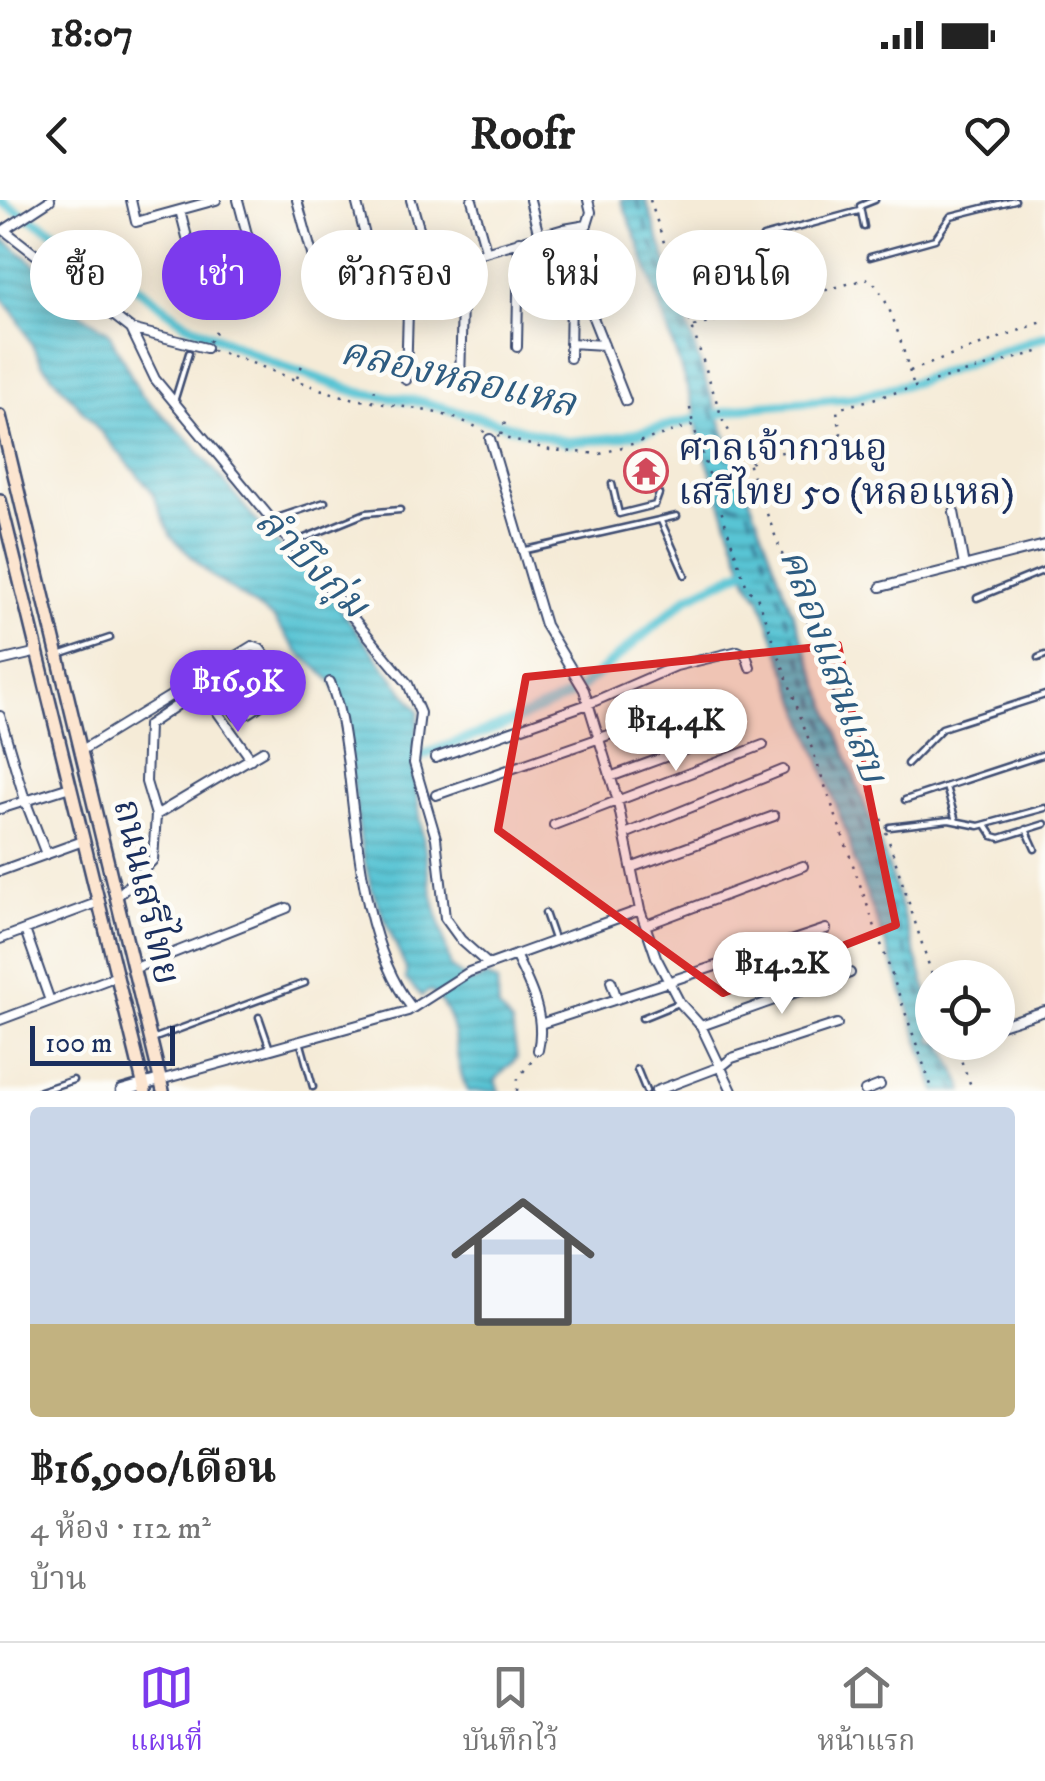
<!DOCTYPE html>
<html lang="th">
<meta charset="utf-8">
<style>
body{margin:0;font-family:"IM FELL DW Pica","Noto Serif Thai",serif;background:#f2f2f2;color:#222;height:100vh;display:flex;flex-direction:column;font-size:38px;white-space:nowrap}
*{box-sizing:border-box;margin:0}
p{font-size:32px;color:#767676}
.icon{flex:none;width:55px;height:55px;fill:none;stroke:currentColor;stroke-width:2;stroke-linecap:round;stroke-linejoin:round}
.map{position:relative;height:891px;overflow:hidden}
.sheet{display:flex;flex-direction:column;background:#fff;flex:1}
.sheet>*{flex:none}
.hud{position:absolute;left:30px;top:30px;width:985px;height:90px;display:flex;gap:20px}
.controls{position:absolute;left:915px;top:760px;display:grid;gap:20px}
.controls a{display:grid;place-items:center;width:100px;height:100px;border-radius:50%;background:#fff;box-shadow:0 5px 25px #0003;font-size:50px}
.scale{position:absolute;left:30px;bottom:25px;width:145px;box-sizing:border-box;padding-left:10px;border:5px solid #1b2f5e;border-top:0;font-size:28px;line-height:35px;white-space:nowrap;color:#1b2f5e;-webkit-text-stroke:8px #fdfcf7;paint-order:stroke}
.price{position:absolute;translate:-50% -85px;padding:0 22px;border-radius:35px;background:#fff;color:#222;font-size:32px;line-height:65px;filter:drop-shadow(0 2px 5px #0008)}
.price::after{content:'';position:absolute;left:50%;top:60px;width:30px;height:22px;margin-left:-15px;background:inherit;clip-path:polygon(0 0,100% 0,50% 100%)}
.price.on{background:#7c3aed;color:#fff}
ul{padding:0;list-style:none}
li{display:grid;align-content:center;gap:20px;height:530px;padding:0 30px}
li+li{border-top:2px solid #e0e0e0}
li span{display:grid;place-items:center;height:310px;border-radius:10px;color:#555}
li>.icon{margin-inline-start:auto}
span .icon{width:180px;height:180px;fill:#fffc;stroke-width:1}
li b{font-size:42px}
.pill{padding:0 35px;border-radius:45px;background:#fff;box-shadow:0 5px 25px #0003;font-size:35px;line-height:90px}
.pill.on{background:#7c3aed;color:#fff}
.status{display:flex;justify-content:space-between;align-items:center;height:70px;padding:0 50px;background:#fff;direction:ltr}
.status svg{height:28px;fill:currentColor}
header{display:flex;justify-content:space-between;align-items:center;height:130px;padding:0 30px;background:#fff;font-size:45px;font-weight:800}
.dock{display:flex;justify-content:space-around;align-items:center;height:140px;border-top:2px solid #e0e0e0;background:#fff;font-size:28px;color:#767676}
.dock a{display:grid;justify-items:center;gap:5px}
.dock .on{color:#7c3aed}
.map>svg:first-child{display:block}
.water{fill:url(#water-rules);stroke:#3a7a99;stroke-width:2.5}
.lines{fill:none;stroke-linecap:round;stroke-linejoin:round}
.canal{stroke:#59c4d4;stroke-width:10}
.ferry{stroke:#2e5c81;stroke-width:2.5;stroke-dasharray:12 10;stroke-linecap:butt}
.service-casing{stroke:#3c4b70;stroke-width:9}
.minor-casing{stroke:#3c4b70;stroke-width:12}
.tertiary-casing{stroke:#3c4b70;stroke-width:15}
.secondary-casing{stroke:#3c4b70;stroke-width:16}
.path{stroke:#3c4b70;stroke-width:2.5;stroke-dasharray:2.5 8;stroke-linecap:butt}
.service{stroke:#fff;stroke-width:4}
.minor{stroke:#fff;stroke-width:8}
.tertiary{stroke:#fff;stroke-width:10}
.secondary{stroke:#fce5d0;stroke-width:11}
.marked{fill:#d62828;fill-opacity:0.2;stroke:#d62828;stroke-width:8;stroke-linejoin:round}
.labels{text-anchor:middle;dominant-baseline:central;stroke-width:9;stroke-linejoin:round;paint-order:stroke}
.poi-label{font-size:38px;fill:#1b2f5e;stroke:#fdfcf7;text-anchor:start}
.street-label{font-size:38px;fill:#1b2f5e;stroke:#fdfcf7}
.water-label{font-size:40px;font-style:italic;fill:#2e5c81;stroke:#fdfcf7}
</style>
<div class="status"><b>18:07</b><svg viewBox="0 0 49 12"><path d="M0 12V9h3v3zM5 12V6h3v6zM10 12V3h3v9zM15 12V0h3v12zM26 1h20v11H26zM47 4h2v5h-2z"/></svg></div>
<header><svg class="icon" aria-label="back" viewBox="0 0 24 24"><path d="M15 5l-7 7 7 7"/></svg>Roofr<svg class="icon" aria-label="heart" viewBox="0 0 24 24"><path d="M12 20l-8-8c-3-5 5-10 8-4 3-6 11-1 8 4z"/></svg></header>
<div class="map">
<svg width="1045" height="891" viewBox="0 0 1045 891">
<defs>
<pattern id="water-rules" width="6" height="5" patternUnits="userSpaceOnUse" patternTransform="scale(2.5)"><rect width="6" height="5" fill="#59c4d4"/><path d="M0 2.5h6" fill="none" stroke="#49a0af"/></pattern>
</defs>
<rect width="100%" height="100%" fill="#fdfcf7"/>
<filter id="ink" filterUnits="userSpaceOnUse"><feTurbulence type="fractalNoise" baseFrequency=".01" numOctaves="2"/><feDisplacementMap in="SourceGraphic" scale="20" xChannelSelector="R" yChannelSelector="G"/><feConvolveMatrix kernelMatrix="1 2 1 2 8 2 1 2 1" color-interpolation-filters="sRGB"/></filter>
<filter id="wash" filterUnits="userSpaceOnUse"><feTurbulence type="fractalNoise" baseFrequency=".0048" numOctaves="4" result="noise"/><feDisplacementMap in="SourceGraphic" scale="40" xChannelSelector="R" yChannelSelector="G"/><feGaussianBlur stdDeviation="2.25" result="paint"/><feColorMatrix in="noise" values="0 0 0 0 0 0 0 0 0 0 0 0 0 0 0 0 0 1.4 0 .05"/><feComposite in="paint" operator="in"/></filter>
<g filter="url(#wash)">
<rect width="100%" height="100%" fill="#f5ebd7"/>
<path class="water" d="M621 0H646L707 185 888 666 932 808V842L943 843 964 891H936L900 783 854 661 849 640 760 398 749 384 698 234 696 214 639 44Z
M0 36 46 73 69 106 108 131 140 193 191 242 270 337 320 383 419 511 414 575 430 683 451 768 472 782 487 776 497 782 499 809 512 824 517 858 495 880 499 891H468C449 856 464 820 430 790L422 796 406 780V769L371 687 361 647 343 511 333 482 298 452 273 418 209 374 171 336 151 290 43 165 15 114 0 96Z"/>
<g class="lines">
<path class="canal" d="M0 1 84 49 187 124 278 165 360 193 423 202 567 242 615 238 749 207 852 198 915 182 1045 136
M410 560 514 521 575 493 688 397 757 364"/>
<path class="ferry" d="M637 0 737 283 722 301 747 307 932 825
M939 842 956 891"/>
</g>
</g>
<g filter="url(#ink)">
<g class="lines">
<g class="service-casing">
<path id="service" d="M864 27 860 6 875 0
M763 37 859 11
M870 57 935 39 951 16 1015 0
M174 202 189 153
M612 284 619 314 655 305 659 294
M274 319 325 302
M661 321 685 375
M290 344 366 313 400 310
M526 350 677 316
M977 398 1045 370
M59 455 110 438
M1038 458 1045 455
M907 564 942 528 1045 495
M946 587 956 621
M905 600 1045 554
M986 625 993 636 1000 638 1045 624
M890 627 949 620 979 626 1045 608
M1026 629 1035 649
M545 713 554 739
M259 817 270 849
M642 818 679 803
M155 838 305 783
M301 844 313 887
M637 869 646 891
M40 891 73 880"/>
</g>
<g class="minor-casing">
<path id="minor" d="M131 0 136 22 216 0
M238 0 262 91
M297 0 318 76
M356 0 372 63
M411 0 430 66
M472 0 486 50
M530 0 539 36
M588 0 591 12 587 25 564 29 575 72 626 201
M180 10 205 107
M4 30 131 129 155 179 408 484 420 513 414 563 436 638 445 718 461 740 488 764
M4 30 50 0
M131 129 206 148
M570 143 604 145
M517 147 519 41
M570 158 571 90 575 72
M406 180 409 74 564 29
M460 184 463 57
M490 239 545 425 584 490 617 598 640 710 656 757 680 803 701 826 732 891
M954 312 964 366
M881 387 1045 345
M0 461 38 452
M208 473 237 516 249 513 289 487
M330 482C341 509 344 536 348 565 357 640 364 747 412 808
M0 516 25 600 46 654
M82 550 252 446 260 449 292 491
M435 558 588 504 676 466 738 451 746 455 750 467
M610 577 728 534
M436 595 695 505
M0 609 70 587
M156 615 146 582 148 525 198 491 206 496 251 559
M554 625 763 545
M625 634 783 570
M633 667 774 616
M0 671 83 641
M116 698 153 660 156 615 263 551
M646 725 803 666
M25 730 50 801
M0 739 99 702
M515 755C530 785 546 816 538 850
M133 769 287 708
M611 781 617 799 826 729
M0 820 117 776
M540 824 617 799
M701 826 850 773
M998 826 1045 811
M160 880 408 811 469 772 640 710
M656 891 722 866 732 858 837 824
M865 891 880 885"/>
</g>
<g class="tertiary-casing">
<path id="tertiary" d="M122 891 160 880"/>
</g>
<g class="secondary-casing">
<path id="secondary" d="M0 216 163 891
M0 300 145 891"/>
</g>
<path class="path" d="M650 0 723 221 748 263 883 624
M694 127 869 78C892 98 905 158 914 187
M209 142 216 132
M212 150C257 162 298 184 343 196 389 208 443 206 485 232
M910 171 1045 121
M297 178 302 165
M373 202 375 189
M690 208 693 225
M501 235 505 222
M497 236 550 250 600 254 693 225 740 368 748 390 757 397 765 416 933 891
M711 277 771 255 838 237 841 233 837 211 841 208 1045 150
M886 632 933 778
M954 842 973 891
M517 891 518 878 536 856"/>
<use href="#service" class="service"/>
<use href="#minor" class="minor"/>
<use href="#tertiary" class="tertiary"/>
<use href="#secondary" class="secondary"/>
</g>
</g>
<path class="marked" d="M838 445 896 725 723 793 498 630 526 477Z"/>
<defs>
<g id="temple-ring" transform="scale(2.25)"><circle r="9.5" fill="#fdfcf7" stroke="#d1495b" stroke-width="1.5"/><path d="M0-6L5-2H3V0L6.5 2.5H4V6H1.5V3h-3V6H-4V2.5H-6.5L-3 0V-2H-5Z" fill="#d1495b"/></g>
</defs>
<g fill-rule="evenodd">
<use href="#temple-ring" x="646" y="271"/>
</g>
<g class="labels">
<g class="poi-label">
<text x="678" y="249">ศาลเจ้ากวนอู<tspan x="678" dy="44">เสรีไทย 50 (หลอแหล)</tspan></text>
</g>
<g class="street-label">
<text transform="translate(146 692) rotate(77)">ถนนเสรีไทย</text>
</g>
<g class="water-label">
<text transform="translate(458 179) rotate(13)">คลองหลอแหล</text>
<text transform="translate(311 364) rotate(44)">ลำบึงกุ่ม</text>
<text transform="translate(832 466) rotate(70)">คลองแสนแสบ</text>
</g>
</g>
</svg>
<div class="controls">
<a><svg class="icon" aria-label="locate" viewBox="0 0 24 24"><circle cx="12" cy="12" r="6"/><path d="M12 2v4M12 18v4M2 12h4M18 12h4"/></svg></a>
</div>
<div class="scale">100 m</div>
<b class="price on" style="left:238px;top:535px">฿16.9K</b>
<b class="price" style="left:676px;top:574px">฿14.4K</b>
<b class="price" style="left:782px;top:817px">฿14.2K</b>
<div class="hud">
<a class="pill">ซื้อ</a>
<a class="pill on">เช่า</a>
<a class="pill">ตัวกรอง</a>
<a class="pill">ใหม่</a>
<a class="pill">คอนโด</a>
</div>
</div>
<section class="sheet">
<ul>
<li><span style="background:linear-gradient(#c9d6e8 70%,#c2b280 0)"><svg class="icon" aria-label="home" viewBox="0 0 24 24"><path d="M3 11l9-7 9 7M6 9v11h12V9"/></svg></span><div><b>฿16,900/เดือน</b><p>4 ห้อง · 112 m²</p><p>บ้าน</p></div></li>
</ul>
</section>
<nav class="dock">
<a class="on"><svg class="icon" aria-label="map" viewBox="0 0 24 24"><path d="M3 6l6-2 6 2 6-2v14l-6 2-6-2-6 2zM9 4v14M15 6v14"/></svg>แผนที่</a>
<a><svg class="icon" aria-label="saved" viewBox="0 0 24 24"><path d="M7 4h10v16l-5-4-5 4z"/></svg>บันทึกไว้</a>
<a><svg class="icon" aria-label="home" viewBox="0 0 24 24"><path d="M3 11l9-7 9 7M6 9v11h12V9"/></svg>หน้าแรก</a>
</nav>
